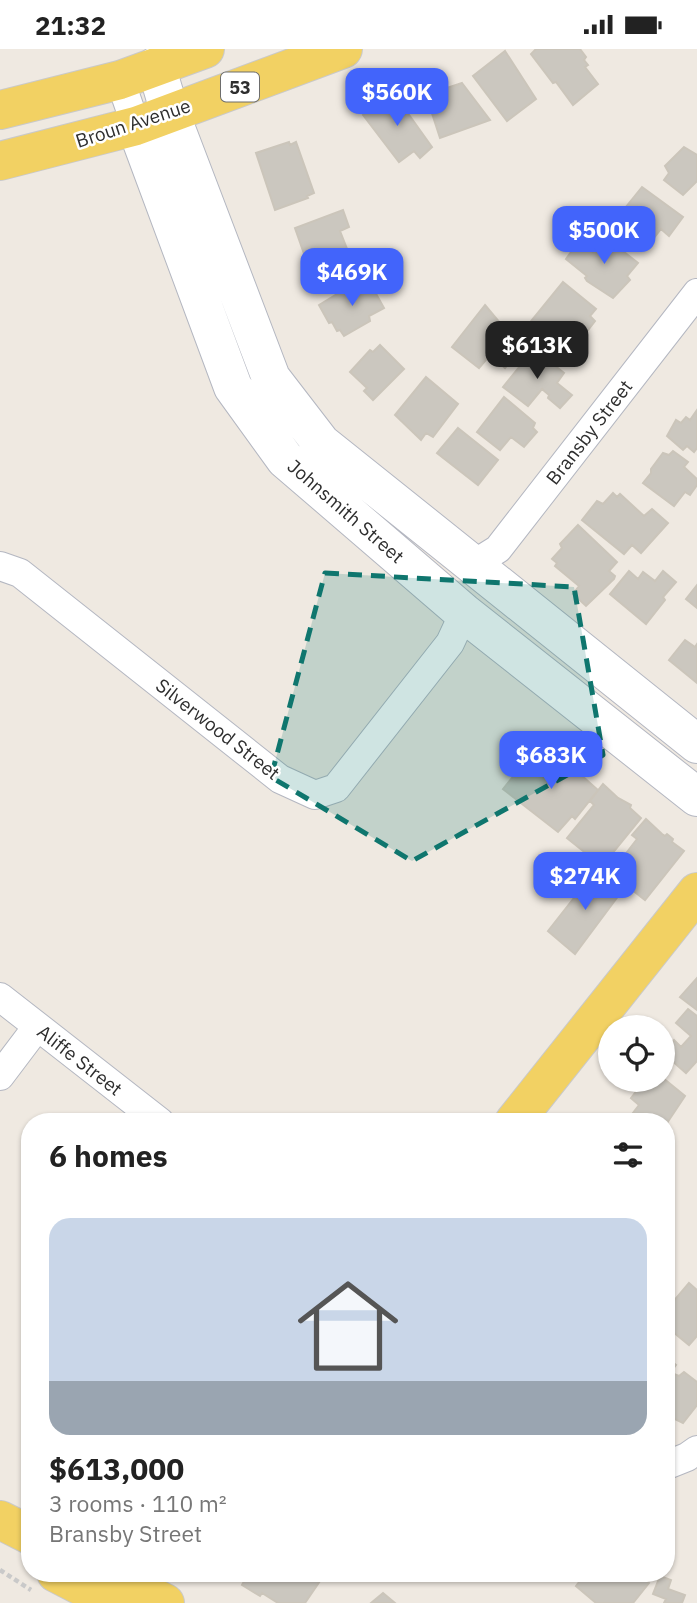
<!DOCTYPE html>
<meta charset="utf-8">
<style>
body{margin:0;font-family:"IBM Plex Sans",sans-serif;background:#f6f6f6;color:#222;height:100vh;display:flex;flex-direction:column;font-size:26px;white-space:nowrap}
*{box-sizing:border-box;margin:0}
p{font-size:23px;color:#767676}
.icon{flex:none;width:38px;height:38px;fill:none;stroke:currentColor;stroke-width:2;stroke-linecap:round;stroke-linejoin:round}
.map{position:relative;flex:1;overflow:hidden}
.drawer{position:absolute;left:21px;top:1064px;width:654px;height:469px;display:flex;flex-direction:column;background:#fff;border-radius:28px;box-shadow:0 2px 5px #0004}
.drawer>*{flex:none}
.tools{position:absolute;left:598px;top:966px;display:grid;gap:14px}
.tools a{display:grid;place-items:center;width:77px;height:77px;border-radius:50%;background:#fff;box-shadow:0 2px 5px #0004;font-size:35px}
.price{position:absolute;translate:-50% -60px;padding:0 16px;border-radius:14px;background:#4264fb;color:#fff;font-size:23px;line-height:46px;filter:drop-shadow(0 2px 4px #0008)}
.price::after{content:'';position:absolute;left:50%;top:42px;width:21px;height:16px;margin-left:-10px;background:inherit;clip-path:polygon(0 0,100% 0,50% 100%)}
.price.active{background:#222;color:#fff}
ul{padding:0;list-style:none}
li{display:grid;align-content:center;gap:14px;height:371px;padding:0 28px}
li+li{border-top:2px solid #e0e0e0}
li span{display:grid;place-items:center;height:217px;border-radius:21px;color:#555}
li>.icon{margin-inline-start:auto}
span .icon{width:126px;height:126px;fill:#fffc;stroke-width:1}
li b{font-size:30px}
h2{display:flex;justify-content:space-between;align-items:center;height:84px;padding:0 28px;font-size:30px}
.status{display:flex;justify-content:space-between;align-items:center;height:49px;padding:0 35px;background:#fff;direction:ltr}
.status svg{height:19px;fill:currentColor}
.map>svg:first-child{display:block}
.building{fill:#cbc7bf;stroke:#cbc5ba;stroke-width:2}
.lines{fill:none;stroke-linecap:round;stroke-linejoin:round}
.street-casing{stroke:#b4b7c1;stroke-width:30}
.secondary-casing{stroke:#b4b7c1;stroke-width:40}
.primary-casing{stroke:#c9c9c9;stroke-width:40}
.path{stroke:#c9c9c9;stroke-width:4.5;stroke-dasharray:5 3.5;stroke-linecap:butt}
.street{stroke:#fff;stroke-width:28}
.secondary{stroke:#fff;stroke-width:38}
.primary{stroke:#f2d163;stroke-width:38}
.marked{fill:#0f766e;fill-opacity:0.2;stroke:#0f766e;stroke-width:5;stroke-dasharray:14 9;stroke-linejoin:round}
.labels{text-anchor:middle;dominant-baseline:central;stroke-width:5;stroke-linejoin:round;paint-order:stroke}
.shield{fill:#fff;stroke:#6d6d6d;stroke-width:2}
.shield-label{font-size:18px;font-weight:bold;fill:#2e2e2e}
.street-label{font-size:19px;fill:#2e2e2e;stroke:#fff}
</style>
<div class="status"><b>21:32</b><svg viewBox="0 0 49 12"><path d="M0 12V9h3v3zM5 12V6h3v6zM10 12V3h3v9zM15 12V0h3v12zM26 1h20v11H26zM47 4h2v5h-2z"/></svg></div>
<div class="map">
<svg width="697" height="1554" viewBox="0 0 697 1554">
<rect width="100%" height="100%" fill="#efe9e1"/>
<path class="building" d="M536 0H580L586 8 584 11 588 16 585 18 598 35 573 56 556 33 553 34 531 5Z
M505 2 536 50 507 72 473 27Z
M462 34 490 71 440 89 426 46Z
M392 42 432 98 420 109 414 102 399 113 363 66Z
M289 93 290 96 296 93 314 144 307 147 308 149 275 161 256 104Z
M684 98 697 106V132L683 146 664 131 669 124 665 117Z
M642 138 683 168 669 187 661 180 649 195 628 177 630 174 626 170 631 163 626 158Z
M343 161 349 178 340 182 349 205 309 219 295 179Z
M605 188 638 214 627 227 630 231 613 249 587 232 585 229 587 227 566 210 579 192 593 203Z
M563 233 596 260 590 267 595 272 585 285 580 282 569 294 563 289 554 300 527 277Z
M370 234 384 259 369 267 370 272 344 287 340 281 337 282 332 273 329 274 319 256 347 239 350 241 357 237 359 241Z
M485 256 505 280 506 288 504 292 518 304 505 319 490 306 479 319 452 298Z
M380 296 404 320 373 351 364 342 367 339 350 323 370 301 373 303Z
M534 300 564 324 557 334 572 346 560 359 548 349 549 346 542 340 528 357 503 338Z
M426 328 458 355 433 388 426 384 421 391 395 366Z
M504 348 535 374 533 379 537 383 524 398 511 388 500 401 477 383Z
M697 361V399L694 403 687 397 683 401 667 387 676 371 681 374 686 368 690 371Z
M458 379 498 411 478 436 437 404Z
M673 402 688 413 684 418 697 430V436L690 446 685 443 674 457 643 434 651 424V420L663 404 669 406Z
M613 444 617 448 620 445 644 467 652 460 668 474 641 504 632 496 624 505 582 471 597 452 603 455Z
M578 476 617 513 609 522 615 527 614 530 586 557 573 545 579 537 555 517 557 514 552 510 562 499 560 495Z
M629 522 638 530 643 523 655 532 663 522 676 533 663 548 665 551 646 575 610 545Z
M697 536V559L686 550Z
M685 591 695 598 697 595V634L669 611Z
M532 704 537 708 540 707 555 719 563 710 598 741 575 770 572 767 558 783 503 740Z
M603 735 618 749 631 756 630 759 641 769 602 817 567 789 594 756 590 752Z
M646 770 662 785 665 787 667 785 673 790 672 793 684 802 645 851 611 824 637 790 632 786Z
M596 821 622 842 575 905 548 882Z
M697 929V961L680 948Z
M688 960 697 967V1012L686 1024 663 1004 674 991 681 998 691 987 676 974Z
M663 1029 685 1047 667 1074 626 1073 639 1056 631 1049 645 1031Z
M689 1234 697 1241V1287L689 1296 667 1278V1270L671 1264 667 1260Z
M667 1309 676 1316 667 1328Z
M684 1323 697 1333V1356L683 1374 675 1370 668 1375 667 1335 674 1325 679 1327Z
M249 1524H309L320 1532 305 1554H278L262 1544 260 1547 242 1536Z
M572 1524H626L630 1527 635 1524 649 1534 633 1554H596L576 1537 579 1533 571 1526Z
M660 1527 671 1531 668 1540 685 1546 682 1554H664L666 1550 653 1545Z
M383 1544 395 1554H371Z"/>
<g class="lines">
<g class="street-casing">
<path id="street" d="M120 31 136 77
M474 515 498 500 697 244
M0 517 20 524 280 730 315 746 336 739 450 594 464 564
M0 948 160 1073
M0 1027 37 978
M667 1416 687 1408 697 1401"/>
</g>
<g class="secondary-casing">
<path id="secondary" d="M156 17 170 64 271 329 321 394 697 695
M136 77 233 338 285 410 464 564 697 748"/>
</g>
<g class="primary-casing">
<path id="primary" d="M0 61 120 31 205 0
M0 112 136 77 343 0
M514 1073 697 843
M0 1471 30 1486
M56 1524 114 1554
M106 1524 165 1554"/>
</g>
<path class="path" d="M0 1521 31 1541"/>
<use href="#street" class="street"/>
<use href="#secondary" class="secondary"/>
<use href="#primary" class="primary"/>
</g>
<path class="marked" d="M325 524 574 538 603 706 412 812 271 728Z"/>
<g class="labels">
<rect class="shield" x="221" y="23.5" width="38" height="29" rx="5"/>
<g class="shield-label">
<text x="240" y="38">53</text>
</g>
<g class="street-label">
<text transform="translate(133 74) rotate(-18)">Broun Avenue</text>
<text transform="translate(589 383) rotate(-52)">Bransby Street</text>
<text transform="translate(346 462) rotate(41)">Johnsmith Street</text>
<text transform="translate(218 680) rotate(38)">Silverwood Street</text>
<text transform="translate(80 1011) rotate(38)">Aliffe Street</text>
</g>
</g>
</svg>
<div class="tools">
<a><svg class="icon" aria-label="locate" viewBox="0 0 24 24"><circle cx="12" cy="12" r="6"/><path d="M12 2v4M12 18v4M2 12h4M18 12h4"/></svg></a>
</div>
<b class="price" style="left:397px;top:79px">$560K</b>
<b class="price" style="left:604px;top:217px">$500K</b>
<b class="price" style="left:352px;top:259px">$469K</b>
<b class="price active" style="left:537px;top:332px">$613K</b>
<b class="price" style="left:551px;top:742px">$683K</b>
<b class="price" style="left:585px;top:863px">$274K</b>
<section class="drawer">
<h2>6 homes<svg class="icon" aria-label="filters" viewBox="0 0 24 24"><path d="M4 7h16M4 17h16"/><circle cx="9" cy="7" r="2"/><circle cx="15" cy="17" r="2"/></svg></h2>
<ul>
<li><span style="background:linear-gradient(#c9d6e8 75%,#9aa5b1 0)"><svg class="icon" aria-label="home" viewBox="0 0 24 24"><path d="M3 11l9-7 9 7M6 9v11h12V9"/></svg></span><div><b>$613,000</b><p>3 rooms · 110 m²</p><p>Bransby Street</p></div></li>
</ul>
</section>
</div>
